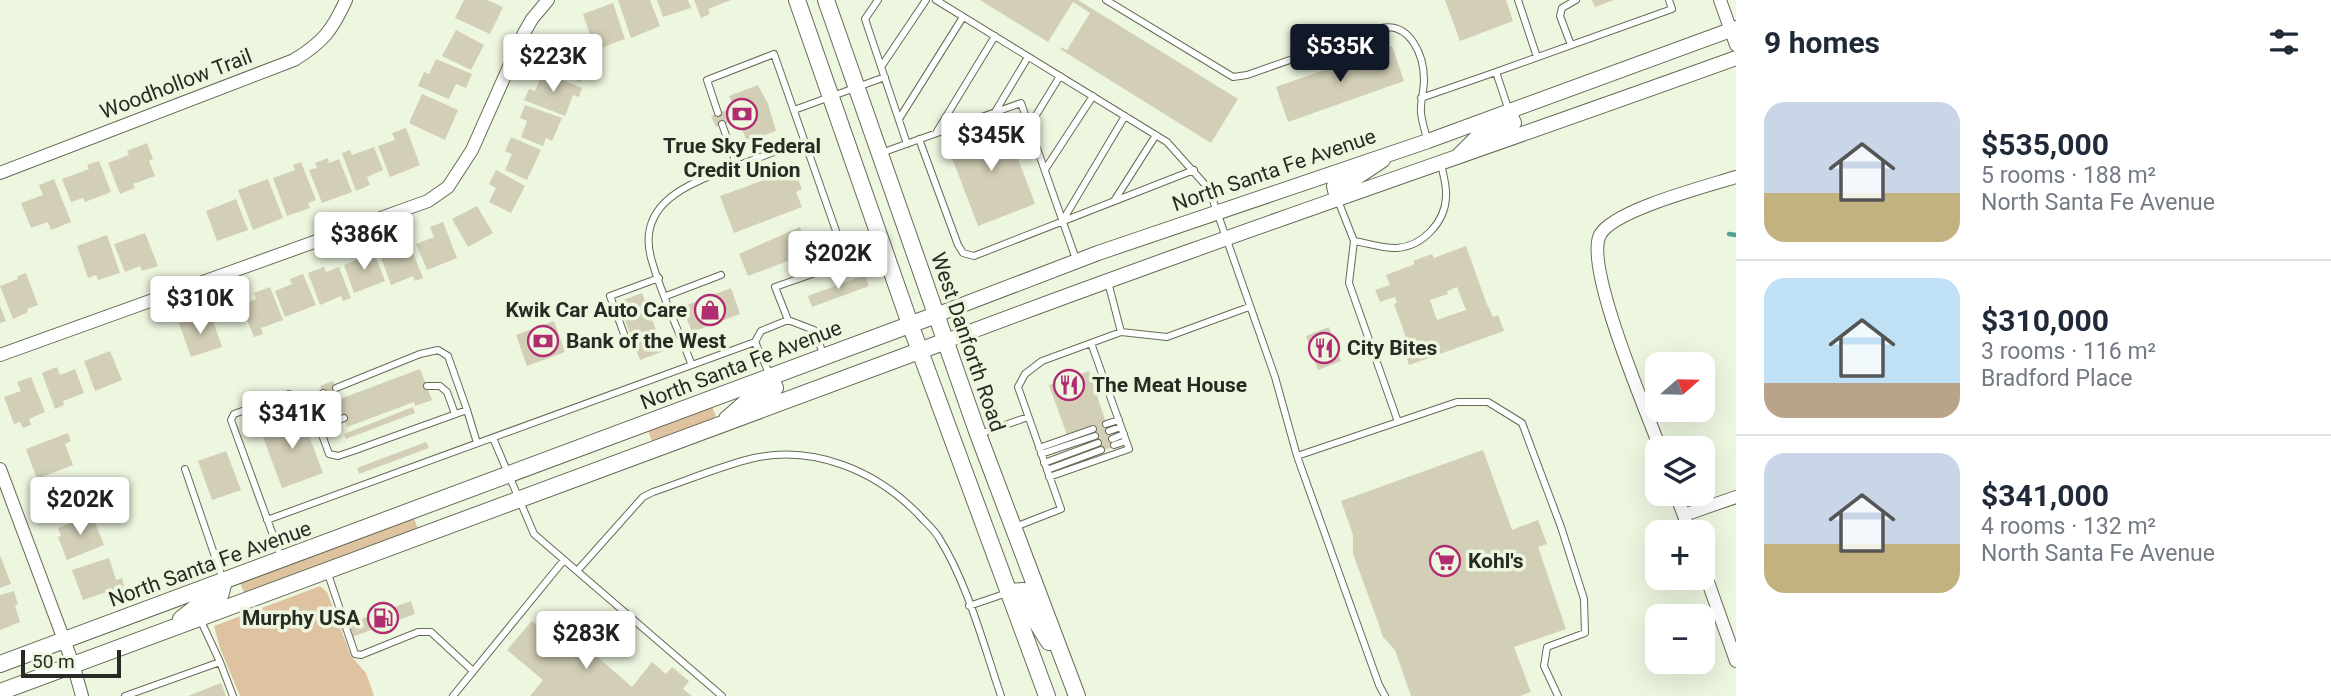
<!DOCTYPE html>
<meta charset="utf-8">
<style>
body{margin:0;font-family:Roboto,sans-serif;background:#f2f2f3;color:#1f2937;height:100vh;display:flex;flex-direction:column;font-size:26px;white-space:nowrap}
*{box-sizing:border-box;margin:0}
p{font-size:23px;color:#747a83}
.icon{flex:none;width:38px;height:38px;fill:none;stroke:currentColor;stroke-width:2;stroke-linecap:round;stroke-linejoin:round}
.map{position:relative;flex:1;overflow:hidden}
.drawer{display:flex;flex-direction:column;background:#fff;width:595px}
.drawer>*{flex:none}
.needle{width:46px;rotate:70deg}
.buttons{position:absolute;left:1645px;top:352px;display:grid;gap:14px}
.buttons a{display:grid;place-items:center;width:70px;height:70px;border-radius:14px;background:#fff;box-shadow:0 7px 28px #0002;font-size:35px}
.scale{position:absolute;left:21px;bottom:18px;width:100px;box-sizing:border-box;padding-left:7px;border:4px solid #282b23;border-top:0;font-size:19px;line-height:24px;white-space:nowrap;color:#282b23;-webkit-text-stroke:5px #edf6df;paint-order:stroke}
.price{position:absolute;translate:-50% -60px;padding:0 16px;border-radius:7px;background:#fff;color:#222;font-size:23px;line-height:46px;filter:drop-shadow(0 2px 4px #0008)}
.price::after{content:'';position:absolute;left:50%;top:42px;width:21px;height:16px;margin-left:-10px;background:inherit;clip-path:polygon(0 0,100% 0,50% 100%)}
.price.current{background:#111827;color:#fff}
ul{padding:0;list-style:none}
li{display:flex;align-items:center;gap:21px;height:175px;padding:0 28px}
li+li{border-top:2px solid #e0e1e3}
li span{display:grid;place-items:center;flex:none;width:196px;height:140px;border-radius:21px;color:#555}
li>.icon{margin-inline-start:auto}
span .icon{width:84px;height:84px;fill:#fffc;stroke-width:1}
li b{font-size:30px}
h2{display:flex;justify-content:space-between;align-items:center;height:84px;padding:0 28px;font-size:30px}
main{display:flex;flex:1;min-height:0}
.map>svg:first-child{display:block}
.green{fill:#dfc29f}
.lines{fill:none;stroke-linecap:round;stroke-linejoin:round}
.stream{stroke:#4fa491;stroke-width:4.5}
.building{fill:#d3cfb7;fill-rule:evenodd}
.service-casing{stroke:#656c58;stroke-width:8}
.minor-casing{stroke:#656c58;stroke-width:14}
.tertiary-casing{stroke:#656c58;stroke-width:16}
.secondary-casing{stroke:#656c58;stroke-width:18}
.service{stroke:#fff;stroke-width:6}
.minor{stroke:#fff;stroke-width:12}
.tertiary{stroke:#fff;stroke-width:14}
.secondary{stroke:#fff;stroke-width:16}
.labels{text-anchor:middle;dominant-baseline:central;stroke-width:7;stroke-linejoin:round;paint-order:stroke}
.street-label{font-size:21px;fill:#282b23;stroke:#edf6df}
.poi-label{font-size:21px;font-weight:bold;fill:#282b23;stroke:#edf6df;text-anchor:start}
</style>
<main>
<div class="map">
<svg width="1736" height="696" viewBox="0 0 1736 696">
<rect width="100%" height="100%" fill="#edf6df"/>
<path class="green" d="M712 406 716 417 652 442 648 430Z
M414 518 418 529 244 593 240 582Z
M320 586 327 592 351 656 366 673 374 696H240L220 648 214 626Z"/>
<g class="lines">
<path class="stream" d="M1729 234 1736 235"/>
</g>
<path class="building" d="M464 0H487L503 7 490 34 455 18Z
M618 0H650L660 26 631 38Z
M657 0H688L691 8 663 17Z
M694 0H731L708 9 710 14 701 18Z
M980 0H1078L1238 99 1211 143 1060 49 1061 47 1067 50 1090 13 1073 2 1048 42Z
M1445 0H1506L1513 21 1460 41Z
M1592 0H1614L1595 7Z
M613 3 625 39 595 50 583 14Z
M456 30 484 45 471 70 442 56Z
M557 37 593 53 580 82 544 67Z
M1392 46 1404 81 1288 122 1276 87Z
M436 59 472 74 466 88 456 84 449 99 418 86 424 72 429 74Z
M543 72 582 88 579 97 573 95 565 116 524 100 529 89 535 91Z
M758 85 768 104 776 131 747 142 738 119 716 127 711 116 734 107 729 96Z
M422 94 458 110 445 140 409 123Z
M525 105 562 118 552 141 546 138 543 146 521 137 527 121 520 118Z
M1004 121 1035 204 978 226 946 142Z
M406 128 420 165 390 177 378 146 395 140 392 133Z
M511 137 541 150 527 180 505 170 512 154 505 151Z
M147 143 153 159 149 161 155 176 133 184 135 188 120 194 108 163 129 155 127 151Z
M374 147 383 170 367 177 370 185 356 191 342 153 350 150 352 155Z
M328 158 329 163 339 159 352 192 322 203 309 170 317 168 315 163Z
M99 161 111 192 85 202 83 198 71 202 62 179 89 169 87 165Z
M301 162 316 200 308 203 310 208 287 216 273 178 295 170 293 165Z
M794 169 802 189 796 192 802 207 734 233 720 196Z
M496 170 525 186 511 213 489 202 496 188 489 184Z
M54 179 71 222 51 230 48 222 31 228 21 203 43 195 39 185Z
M268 179 283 218 253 230 238 190Z
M236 199 248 230 217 241 206 211Z
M477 206 493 233 468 247 452 219Z
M443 222 457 258 427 270 416 244 434 237 430 227Z
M800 227 809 253 748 276 739 254Z
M145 233 158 266 142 271 140 266 125 272 114 244Z
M107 235 120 273 98 280 96 275 88 278 77 246Z
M407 238 423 278 415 281 413 276 391 285 378 249Z
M1466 246 1486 302 1493 317 1498 315 1504 331 1409 365 1402 345 1408 343 1394 304 1397 303 1395 297 1380 302 1375 290 1390 285 1386 275 1415 264 1413 261 1432 254 1434 258ZM1457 287 1466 310 1437 320 1430 300 1448 294 1447 291Z
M373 250 385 281 354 293 344 265 361 258 360 255Z
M324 267 326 272 339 267 351 298 343 301 341 296 320 305 308 273Z
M26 273 38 305 27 309 28 312 13 319 0 286 18 279 17 276Z
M303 274 316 305 285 317 275 291 292 284 290 279Z
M865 275 869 286 812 307 808 296Z
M270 287 283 320 261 328 263 334 254 337 241 305 256 299 254 293Z
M731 288 740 314 692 332 682 307Z
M642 293 664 351 640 360 618 302Z
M0 306 6 321 0 323Z
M199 316 201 322 212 318 222 347 191 357 179 323Z
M554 321 565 352 527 366 516 335Z
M1329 327 1341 361 1318 370 1306 336Z
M110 351 122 380 95 391 84 361Z
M57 367 60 375 75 369 84 393 63 401 64 405 55 409 42 373Z
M420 369 432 400 415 406 414 402 347 427 337 399 327 403 320 386 333 381 340 399Z
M1089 371 1114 447 1101 451 1092 426 1067 435 1049 385Z
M31 377 45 412 29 419 31 425 23 428 20 422 14 424 4 397 21 391 17 382Z
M413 407 415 413 346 439 344 434Z
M301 414 323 473 282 488 260 429Z
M68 433 71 441 65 444 73 465 37 479 26 449Z
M426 442 429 448 359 474 357 468Z
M1483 450 1512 530 1538 520 1547 544 1538 547 1566 629 1514 647 1531 692 1520 696H1411L1395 650 1383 637 1378 622 1353 554V535L1341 501Z
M226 451 241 490 212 500 198 461Z
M74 480 80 496 85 494 89 507 52 519 43 490Z
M92 515 104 545 67 560 58 537 61 536 58 528Z
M0 555 11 584 0 588Z
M109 558 116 580 122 578 124 586 83 600 72 570Z
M14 591 18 604 15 606 20 622 0 630V595Z
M411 601 415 614 352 637 348 624Z
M532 621 568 652 579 641 632 687 652 662 666 674 672 667 689 681 683 689 692 696H530L543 680 507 650Z
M221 683 226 696H188Z"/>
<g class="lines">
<g class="service-casing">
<path id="service" d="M878 0 865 19 907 144
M936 0 1167 142 1209 189 1275 377 1297 456 1379 685 1385 696
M1106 0 1233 77 1247 75 1381 28C1410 22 1424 55 1424 80 1424 91 1420 102 1421 113 1422 122 1425 132 1428 141
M1518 0 1537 57
M1571 45 1560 16 1562 8 1576 0
M881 67 926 0
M1421 98 1496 72
M794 110 885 77
M1509 111 1496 72 1672 9 1669 0
M995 112 1028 57
M718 113 707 80 774 54 842 248 877 235
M899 119 963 17
M722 124 737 166
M1030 125 1060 76
M936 133 995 36
M919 139 958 245 963 253 974 256 1194 170
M881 153 1021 103 1076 259
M1046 168 1093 96
M1337 198 1354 241 1349 283 1398 422
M1114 201 1156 135
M1063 220 1125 116
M1354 241C1367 243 1384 249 1397 248 1423 246 1445 222 1446 197 1447 186 1443 174 1441 164
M1108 282 1121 332
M666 296 721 275
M624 334 610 296 659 278
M755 342 761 331 788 320
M824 356 814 330 788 320 775 287 818 272 842 248
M691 363C678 329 661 294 651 258 636 201 693 182 734 167 758 158 781 149 805 141
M427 386H440L447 392 455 414
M336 388 420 354 438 350 448 356 467 410
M323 393 314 399 313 410 329 454 338 456 353 451 467 410 477 443
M1106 424 1119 420
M319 428 344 418
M1109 431 1121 427
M980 434 1028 417
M493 438 534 534 722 696
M1112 439 1124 434
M1114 445 1126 441
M1039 448 1093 429
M1041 454 1095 436
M1297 456 1457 402H1488L1522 423 1561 527 1584 599 1585 633 1547 647 1544 666 1558 696
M1044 463 1098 443
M185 469 223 580
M1047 470 1101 450
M1049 477 1129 449 1091 343
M267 520 755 342 770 375
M1015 527 1061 509 1018 387 1025 374 1042 361 1121 332 1167 337 1249 307
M281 557 231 420 234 414 289 394
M327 571 355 654 361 655 418 632H431L473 671
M577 571 643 497 653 492C686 481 720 466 754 458 815 445 876 471 918 514 925 522 934 529 939 538 967 582 984 646 1001 696
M969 606 1007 593
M220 662 233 696
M125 696 220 662 200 619
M453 696 564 560"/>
</g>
<g class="minor-casing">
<path id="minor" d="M1720 0 1736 45
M0 173 294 60C322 43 332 31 346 0
M0 355 428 201 448 187 472 150 524 33 532 19 548 0
M1660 448C1646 410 1584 266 1600 235 1613 210 1708 186 1736 177
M0 469 73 664 82 696
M1676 494 1690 532
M1684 515 1736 497
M1703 568 1736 661"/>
</g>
<g class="tertiary-casing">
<path id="tertiary" d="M1458 156 1479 135 1514 123 1509 111
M1337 198 1334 186 1356 178 1383 160
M936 315 1098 253 1428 141 1736 28
M946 341C1207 242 1473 153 1736 58"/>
</g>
<g class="secondary-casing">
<path id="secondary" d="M797 0 910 324 1047 696
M826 0 978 434 1077 696
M727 419 751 398 775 388 770 376
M1010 592 1023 591 1034 618 1049 642
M181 619 199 605 220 596 224 581
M0 664 936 315
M0 692 946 341"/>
</g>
<use href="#service" class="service"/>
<use href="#minor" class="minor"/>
<use href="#tertiary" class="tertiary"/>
<use href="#secondary" class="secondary"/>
</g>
<defs>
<g id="bank-ring" transform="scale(1.575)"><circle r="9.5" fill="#edf6df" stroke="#b22c71" stroke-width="1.5"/><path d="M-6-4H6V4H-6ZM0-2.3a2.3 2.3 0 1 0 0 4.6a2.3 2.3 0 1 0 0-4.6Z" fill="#b22c71"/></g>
<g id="shop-ring" transform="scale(1.575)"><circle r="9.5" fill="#edf6df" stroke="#b22c71" stroke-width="1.5"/><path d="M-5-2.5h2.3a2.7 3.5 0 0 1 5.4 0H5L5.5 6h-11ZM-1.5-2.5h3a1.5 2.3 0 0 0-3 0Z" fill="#b22c71"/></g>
<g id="restaurant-ring" transform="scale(1.575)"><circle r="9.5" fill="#edf6df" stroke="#b22c71" stroke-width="1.5"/><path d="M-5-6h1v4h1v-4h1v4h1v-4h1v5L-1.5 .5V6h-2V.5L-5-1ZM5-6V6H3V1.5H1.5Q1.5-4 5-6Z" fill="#b22c71"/></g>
<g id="supermarket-ring" transform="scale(1.575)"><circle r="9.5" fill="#edf6df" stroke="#b22c71" stroke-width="1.5"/><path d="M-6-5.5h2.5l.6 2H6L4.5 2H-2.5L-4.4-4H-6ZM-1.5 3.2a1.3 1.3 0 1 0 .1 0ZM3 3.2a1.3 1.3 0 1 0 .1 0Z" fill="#b22c71"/></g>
<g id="fuel-ring" transform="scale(1.575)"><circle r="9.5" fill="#edf6df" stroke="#b22c71" stroke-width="1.5"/><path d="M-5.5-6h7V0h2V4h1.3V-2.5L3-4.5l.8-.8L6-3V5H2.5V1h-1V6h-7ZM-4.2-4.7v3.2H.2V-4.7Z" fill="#b22c71"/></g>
</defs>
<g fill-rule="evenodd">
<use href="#bank-ring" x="742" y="114"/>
<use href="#shop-ring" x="710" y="310"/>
<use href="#bank-ring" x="543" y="341"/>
<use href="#restaurant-ring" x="1324" y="348"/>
<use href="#restaurant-ring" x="1069" y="385"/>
<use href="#supermarket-ring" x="1445" y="561"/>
<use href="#fuel-ring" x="383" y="618"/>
</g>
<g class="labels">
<g class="street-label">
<text transform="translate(176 84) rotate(-21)">Woodhollow Trail</text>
<text transform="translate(1274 170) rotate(-19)">North Santa Fe Avenue</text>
<text transform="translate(968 342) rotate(71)">West Danforth Road</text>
<text transform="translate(741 365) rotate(-21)">North Santa Fe Avenue</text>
<text transform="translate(210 564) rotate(-20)">North Santa Fe Avenue</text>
</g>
<g class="poi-label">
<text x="742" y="146" text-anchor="middle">True Sky Federal<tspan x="742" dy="24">Credit Union</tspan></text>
<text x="687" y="310" text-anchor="end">Kwik Car Auto Care</text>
<text x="566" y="341">Bank of the West</text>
<text x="1347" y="348">City Bites</text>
<text x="1092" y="385">The Meat House</text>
<text x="1468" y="561">Kohl's</text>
<text x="360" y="618" text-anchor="end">Murphy USA</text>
</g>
</g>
</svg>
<div class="buttons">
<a><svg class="needle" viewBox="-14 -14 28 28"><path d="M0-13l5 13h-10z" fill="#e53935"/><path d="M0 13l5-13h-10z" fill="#747a83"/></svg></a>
<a><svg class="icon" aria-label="layers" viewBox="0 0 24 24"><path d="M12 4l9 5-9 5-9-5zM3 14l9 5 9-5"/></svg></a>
<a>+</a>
<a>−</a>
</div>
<div class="scale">50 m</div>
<b class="price current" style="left:1340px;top:84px">$535K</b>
<b class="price" style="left:553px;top:94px">$223K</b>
<b class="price" style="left:991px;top:173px">$345K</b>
<b class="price" style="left:364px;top:272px">$386K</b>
<b class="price" style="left:838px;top:291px">$202K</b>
<b class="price" style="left:200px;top:336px">$310K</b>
<b class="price" style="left:292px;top:451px">$341K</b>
<b class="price" style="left:80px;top:537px">$202K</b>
<b class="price" style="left:586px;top:671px">$283K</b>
</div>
<section class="drawer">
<h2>9 homes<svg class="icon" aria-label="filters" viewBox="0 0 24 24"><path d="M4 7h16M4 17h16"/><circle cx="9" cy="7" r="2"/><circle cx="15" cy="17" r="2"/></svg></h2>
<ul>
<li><span style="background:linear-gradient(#c9d6e8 65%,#c2b280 0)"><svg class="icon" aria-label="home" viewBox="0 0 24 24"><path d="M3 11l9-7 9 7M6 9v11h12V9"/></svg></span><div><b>$535,000</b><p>5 rooms · 188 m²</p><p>North Santa Fe Avenue</p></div></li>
<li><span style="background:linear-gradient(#bfe0f5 75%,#b9a48a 0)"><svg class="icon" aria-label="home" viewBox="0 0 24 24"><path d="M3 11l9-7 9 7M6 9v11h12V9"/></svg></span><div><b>$310,000</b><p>3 rooms · 116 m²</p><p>Bradford Place</p></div></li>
<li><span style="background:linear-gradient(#c9d6e8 65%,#c2b280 0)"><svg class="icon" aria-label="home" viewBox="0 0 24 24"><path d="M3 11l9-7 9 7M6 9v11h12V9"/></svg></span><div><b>$341,000</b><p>4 rooms · 132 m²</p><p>North Santa Fe Avenue</p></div></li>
</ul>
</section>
</main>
